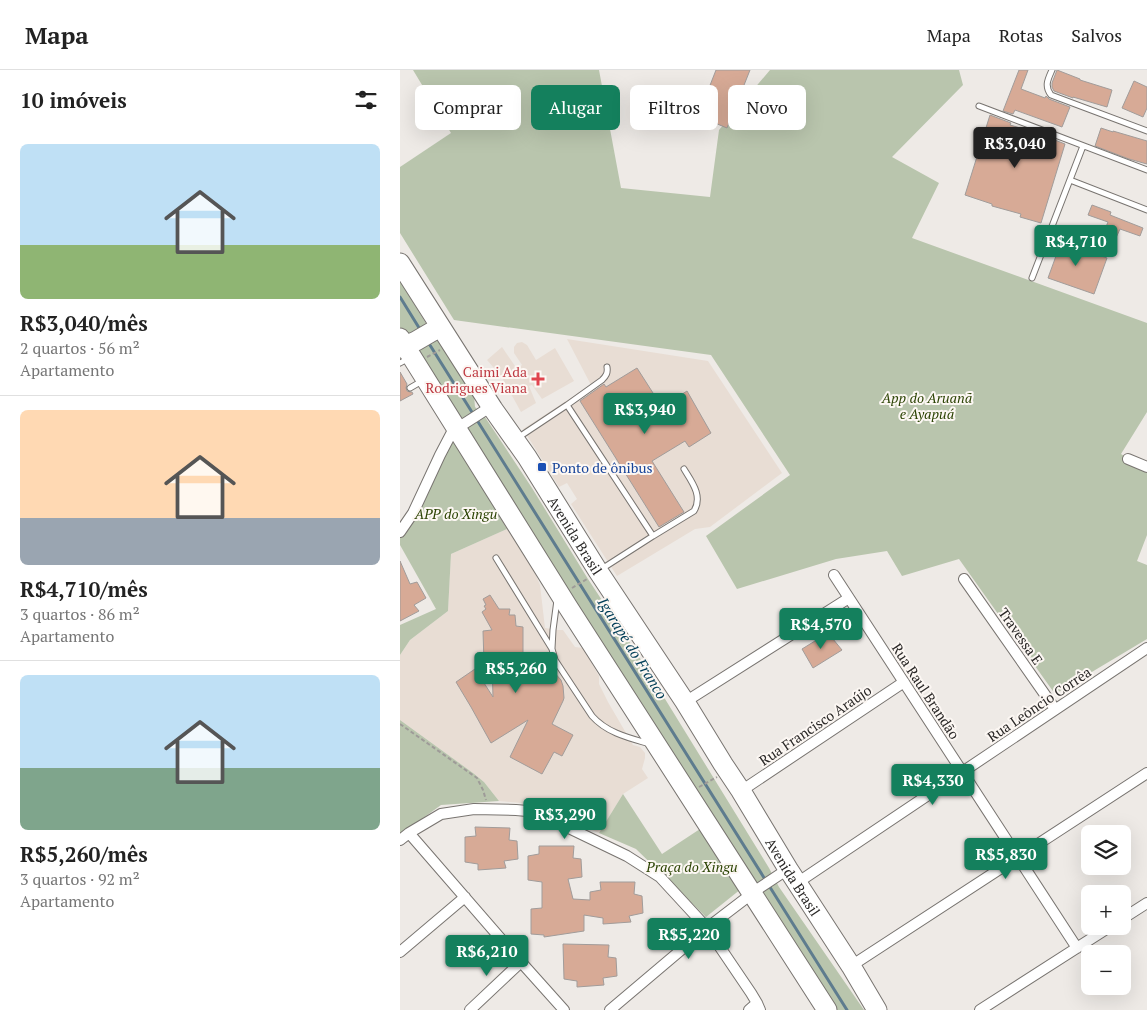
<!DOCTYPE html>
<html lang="pt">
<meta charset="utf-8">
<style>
body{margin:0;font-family:"PT Serif",serif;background:#f2f2f2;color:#222;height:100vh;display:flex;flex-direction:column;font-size:19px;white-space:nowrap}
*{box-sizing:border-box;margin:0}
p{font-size:16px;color:#767676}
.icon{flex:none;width:28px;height:28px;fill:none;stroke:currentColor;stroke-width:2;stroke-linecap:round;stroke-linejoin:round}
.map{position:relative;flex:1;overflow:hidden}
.panel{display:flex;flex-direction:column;background:#fff;width:400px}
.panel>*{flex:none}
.top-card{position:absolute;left:15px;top:15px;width:475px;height:45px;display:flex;gap:10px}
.controls{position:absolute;left:681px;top:755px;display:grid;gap:10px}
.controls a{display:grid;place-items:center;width:50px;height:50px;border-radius:8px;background:#fff;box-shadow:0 5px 20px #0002;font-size:25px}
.price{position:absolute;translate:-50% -42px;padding:0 11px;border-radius:5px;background:#14805d;color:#fff;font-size:16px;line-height:32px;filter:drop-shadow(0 1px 2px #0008)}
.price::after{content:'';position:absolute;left:50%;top:30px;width:15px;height:11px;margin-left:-8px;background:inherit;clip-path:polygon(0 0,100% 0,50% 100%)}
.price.on{background:#222;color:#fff}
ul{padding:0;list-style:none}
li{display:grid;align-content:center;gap:10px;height:265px;padding:0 20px}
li+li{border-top:1px solid #e0e0e0}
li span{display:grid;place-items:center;height:155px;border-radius:8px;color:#555}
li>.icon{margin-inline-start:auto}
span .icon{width:90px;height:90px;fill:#fffc;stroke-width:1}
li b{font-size:21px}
h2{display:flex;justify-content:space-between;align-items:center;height:60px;padding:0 20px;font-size:21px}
.tag{padding:0 18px;border-radius:8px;background:#fff;box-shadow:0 5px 20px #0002;font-size:18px;line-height:45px}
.tag.on{background:#14805d;color:#fff}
header{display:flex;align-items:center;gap:30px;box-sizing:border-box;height:70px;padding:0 25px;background:#fff;border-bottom:1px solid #e0e0e0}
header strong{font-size:24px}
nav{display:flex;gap:28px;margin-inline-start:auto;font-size:18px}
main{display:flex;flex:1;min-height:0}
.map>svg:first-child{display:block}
.built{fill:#e8ddd4}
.green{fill:#b9c5ad}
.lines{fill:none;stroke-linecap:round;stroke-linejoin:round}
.stream{stroke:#5e7c8e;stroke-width:3}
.building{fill:#d7aa96;stroke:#a19c9a}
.lane-casing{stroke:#787470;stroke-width:7}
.street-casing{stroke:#787470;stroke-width:12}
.highway-casing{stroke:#787470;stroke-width:21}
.path{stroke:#9e9b98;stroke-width:2;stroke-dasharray:4 2.5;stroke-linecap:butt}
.lane{stroke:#fff;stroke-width:5}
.street{stroke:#fff;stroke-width:10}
.highway{stroke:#fff;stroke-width:19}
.health-dot{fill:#e0444e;stroke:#fcf7f3;stroke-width:2}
.transit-dot{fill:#1a4fb4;stroke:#fcf7f3;stroke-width:2}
.labels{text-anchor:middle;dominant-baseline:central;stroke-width:4;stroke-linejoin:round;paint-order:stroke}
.health-label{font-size:14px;fill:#be3a42;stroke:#fcf7f3;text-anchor:end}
.park-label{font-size:14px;font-style:italic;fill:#2b4303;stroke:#fcf7f3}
.transit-label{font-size:14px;fill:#164399;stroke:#fcf7f3;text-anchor:start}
.street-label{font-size:14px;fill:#292726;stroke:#fcf7f3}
.water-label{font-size:15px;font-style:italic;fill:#013d57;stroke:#fcf7f3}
</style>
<header>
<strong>Mapa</strong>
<nav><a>Mapa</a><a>Rotas</a><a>Salvos</a></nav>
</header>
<main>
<section class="panel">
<h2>10 imóveis<svg class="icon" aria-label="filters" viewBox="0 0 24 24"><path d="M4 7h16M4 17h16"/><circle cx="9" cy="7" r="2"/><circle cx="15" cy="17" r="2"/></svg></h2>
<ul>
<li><span style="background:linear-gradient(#bfe0f5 65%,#8fb573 0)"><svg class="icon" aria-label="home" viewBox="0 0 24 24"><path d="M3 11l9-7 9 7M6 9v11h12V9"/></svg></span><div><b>R$3,040/mês</b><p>2 quartos · 56 m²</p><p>Apartamento</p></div></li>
<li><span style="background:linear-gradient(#ffd9b3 70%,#9aa5b1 0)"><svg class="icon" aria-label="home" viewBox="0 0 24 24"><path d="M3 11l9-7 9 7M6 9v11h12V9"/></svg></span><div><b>R$4,710/mês</b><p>3 quartos · 86 m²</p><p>Apartamento</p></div></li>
<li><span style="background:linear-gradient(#bfe0f5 60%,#7fa58c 0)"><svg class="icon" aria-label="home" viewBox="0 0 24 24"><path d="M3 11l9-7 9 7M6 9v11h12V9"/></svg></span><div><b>R$5,260/mês</b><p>3 quartos · 92 m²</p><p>Apartamento</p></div></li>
</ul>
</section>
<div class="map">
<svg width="747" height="940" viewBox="0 0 747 940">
<rect width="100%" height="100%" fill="#eeeae6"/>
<path class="built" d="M167 269 308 291 382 403 310 457 295 459 217 506 171 434 177 429 167 413 159 417 123 359 191 315Z
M122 272 127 275 136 290 155 278 174 311 142 329 132 315 129 316 136 333 121 342 101 306 87 290 102 277 117 299 122 295 114 283V277L117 273Z
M107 459 135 503 140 515 145 558 158 560H163L175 577 183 578 199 606V614L208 632 233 675 240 677 245 683V688L242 699 248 708 223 724 199 763 145 739 121 733 99 731 84 712 73 703 0 650V585L10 570 48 541 51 484Z"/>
<path class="green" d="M13 0H199L221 118 310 127 319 60 370 0H559L563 15 492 87 539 113 512 168 747 253V342L721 384 747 400V465L737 491 747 495V569L655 624 559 489 502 506 487 481 436 489 337 519 306 466 390 405 311 285 54 250 0 163V97L51 63Z
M0 211 27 255 74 325 75 337 85 347 132 418 188 509 238 585 369 798 379 817 464 940H432L0 257Z
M52 365 107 459 51 484 48 541 10 570 0 585V555L36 539 0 475V468L18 445Z
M0 650 73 703 84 712 99 731 41 735 0 765Z
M223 724 262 784 300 759 341 819 306 847 236 779 199 763Z"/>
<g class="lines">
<path class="stream" d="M0 227 21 261
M28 272 447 940"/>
</g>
<path class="building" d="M316 0H350L327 58 298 46Z
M619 0H628L621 19 645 28 646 26 649 29 670 37 662 57 615 40 613 44 603 41Z
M657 0 680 9V10L712 20 707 37 673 27V28L654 21 652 17V13Z
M734 11 747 17V38L743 47 722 38Z
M590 45 611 53 610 55 637 63 665 74 641 153 620 147 621 144 592 136V134L565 125Z
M701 58 713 62V61L747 71V94L729 89 695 76Z
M692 135 711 142 710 145 743 158 740 166 720 159 715 170 703 164 708 152 688 145Z
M651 172 672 179 673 176 707 188 694 224 648 208 656 186 646 183Z
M237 298 262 337 287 321 311 363 289 377 285 371 252 391 284 442 259 457 180 331 204 314 206 317Z
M0 302 7 314 6 318 7 321 10 322H12L13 324 0 331Z
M0 491 10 514 17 512 26 528 14 535 19 541 0 551Z
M90 525 99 539H110L109 545H115L116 556 123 557V595L144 596 152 600 161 610 163 616 164 628 163 631 152 654 173 665 162 686 154 682 142 704 110 687 128 650 91 673 71 637 56 612 75 599 93 627 92 592 84 593 83 561 92 560 82 542 86 539 84 536 86 535 83 529Z
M428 563 442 580 413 598 402 579Z
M75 757 110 758 109 770 117 771 118 789 104 791 106 798 78 800V794L65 792V767L76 766Z
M139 776H174L173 788 181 789 182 807 168 809 173 829 190 830V822L201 820 200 812H235L234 824 242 826 243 843 229 846 231 852 203 854V848L184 845V861L144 867V865L131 864V839L142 838V812L128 810V786L139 784Z
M163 874 209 875 208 887 216 888 217 906 203 908 204 915 177 917V911L164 909Z"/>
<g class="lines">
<g class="lane-casing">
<path id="lane" d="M652 0C648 9 644 16 651 25L747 61
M579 36 747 100
M670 110 747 140
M632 208 683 76
M0 293 9 288
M10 318 22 311
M167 335 202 310C206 306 208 303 207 297
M119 367 167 335 253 466 200 500
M253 466 294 441C303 426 292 412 284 399
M96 488 152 579 155 590 192 646C207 663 229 668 250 674
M152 578 153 560 157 530"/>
</g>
<g class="street-casing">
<path id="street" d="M728 389 747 397
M0 462 13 443 40 385 51 364 56 359 84 341 93 339
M434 505 677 878
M564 509 655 639
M285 632 449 528
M341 721 504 612
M9 763 121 892 164 940
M0 770 9 763 41 744 74 739 116 740 127 741 142 745 227 786 260 807 307 858 351 923 357 933 360 940
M397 813 747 578
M722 849 747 833
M0 882 65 827
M451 896 747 703
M70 940 121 892
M210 940 307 858 358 819 388 799
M349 940 357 933
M580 940 711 856"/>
</g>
<g class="highway-casing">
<g id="highway">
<path id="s1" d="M0 193 93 339 127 387 198 501 285 632 323 694 341 721 388 799 451 896 477 940"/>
<path d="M0 268 168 537 427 940"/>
<path d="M0 278 16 271 40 257"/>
</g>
</g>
<path class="path" d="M27 287 40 280
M172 518 187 509
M0 654 77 708 83 720 86 730
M299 717 317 707"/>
<use href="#lane" class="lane"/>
<use href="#street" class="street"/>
<use href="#highway" class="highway"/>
</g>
<path class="health-dot" d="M135.5 301.5h5v5h5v5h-5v5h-5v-5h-5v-5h5z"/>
<rect class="transit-dot" x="137" y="392" width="10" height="10" rx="2.5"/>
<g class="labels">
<g class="health-label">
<text x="127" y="301">Caimi Ada<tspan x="127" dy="16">Rodrigues Viana</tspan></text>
</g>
<g class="park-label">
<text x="527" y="327">App do Aruanã<tspan x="527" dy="16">e Ayapuá</tspan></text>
<text x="56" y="443">APP do Xingu</text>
<text x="292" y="796">Praça do Xingu</text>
</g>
<g class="transit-label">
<text x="152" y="397">Ponto de ônibus</text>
</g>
<g class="street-label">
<text stroke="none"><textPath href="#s1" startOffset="324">Avenida Brasil</textPath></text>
<text transform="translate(621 566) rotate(55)">Travessa E</text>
<text transform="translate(526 621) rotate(57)">Rua Raul Brandão</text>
<text transform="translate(639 634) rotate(-34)">Rua Leôncio Corrêa</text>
<text transform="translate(415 655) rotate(-34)">Rua Francisco Araújo</text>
<text stroke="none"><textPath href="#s1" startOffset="729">Avenida Brasil</textPath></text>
</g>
<g class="water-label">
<text transform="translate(233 578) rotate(58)">Igarapé do Franco</text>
</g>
</g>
</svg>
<div class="controls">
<a><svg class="icon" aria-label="layers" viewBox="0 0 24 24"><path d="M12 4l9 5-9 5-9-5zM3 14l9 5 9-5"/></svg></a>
<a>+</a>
<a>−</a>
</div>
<b class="price on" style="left:615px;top:99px">R$3,040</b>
<b class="price" style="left:676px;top:197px">R$4,710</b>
<b class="price" style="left:245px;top:365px">R$3,940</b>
<b class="price" style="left:421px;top:580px">R$4,570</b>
<b class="price" style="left:116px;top:624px">R$5,260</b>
<b class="price" style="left:533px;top:736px">R$4,330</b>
<b class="price" style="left:165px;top:770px">R$3,290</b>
<b class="price" style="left:606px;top:810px">R$5,830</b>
<b class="price" style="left:289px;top:890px">R$5,220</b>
<b class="price" style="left:87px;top:907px">R$6,210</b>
<div class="top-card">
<a class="tag">Comprar</a>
<a class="tag on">Alugar</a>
<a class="tag">Filtros</a>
<a class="tag">Novo</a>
</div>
</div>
</main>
